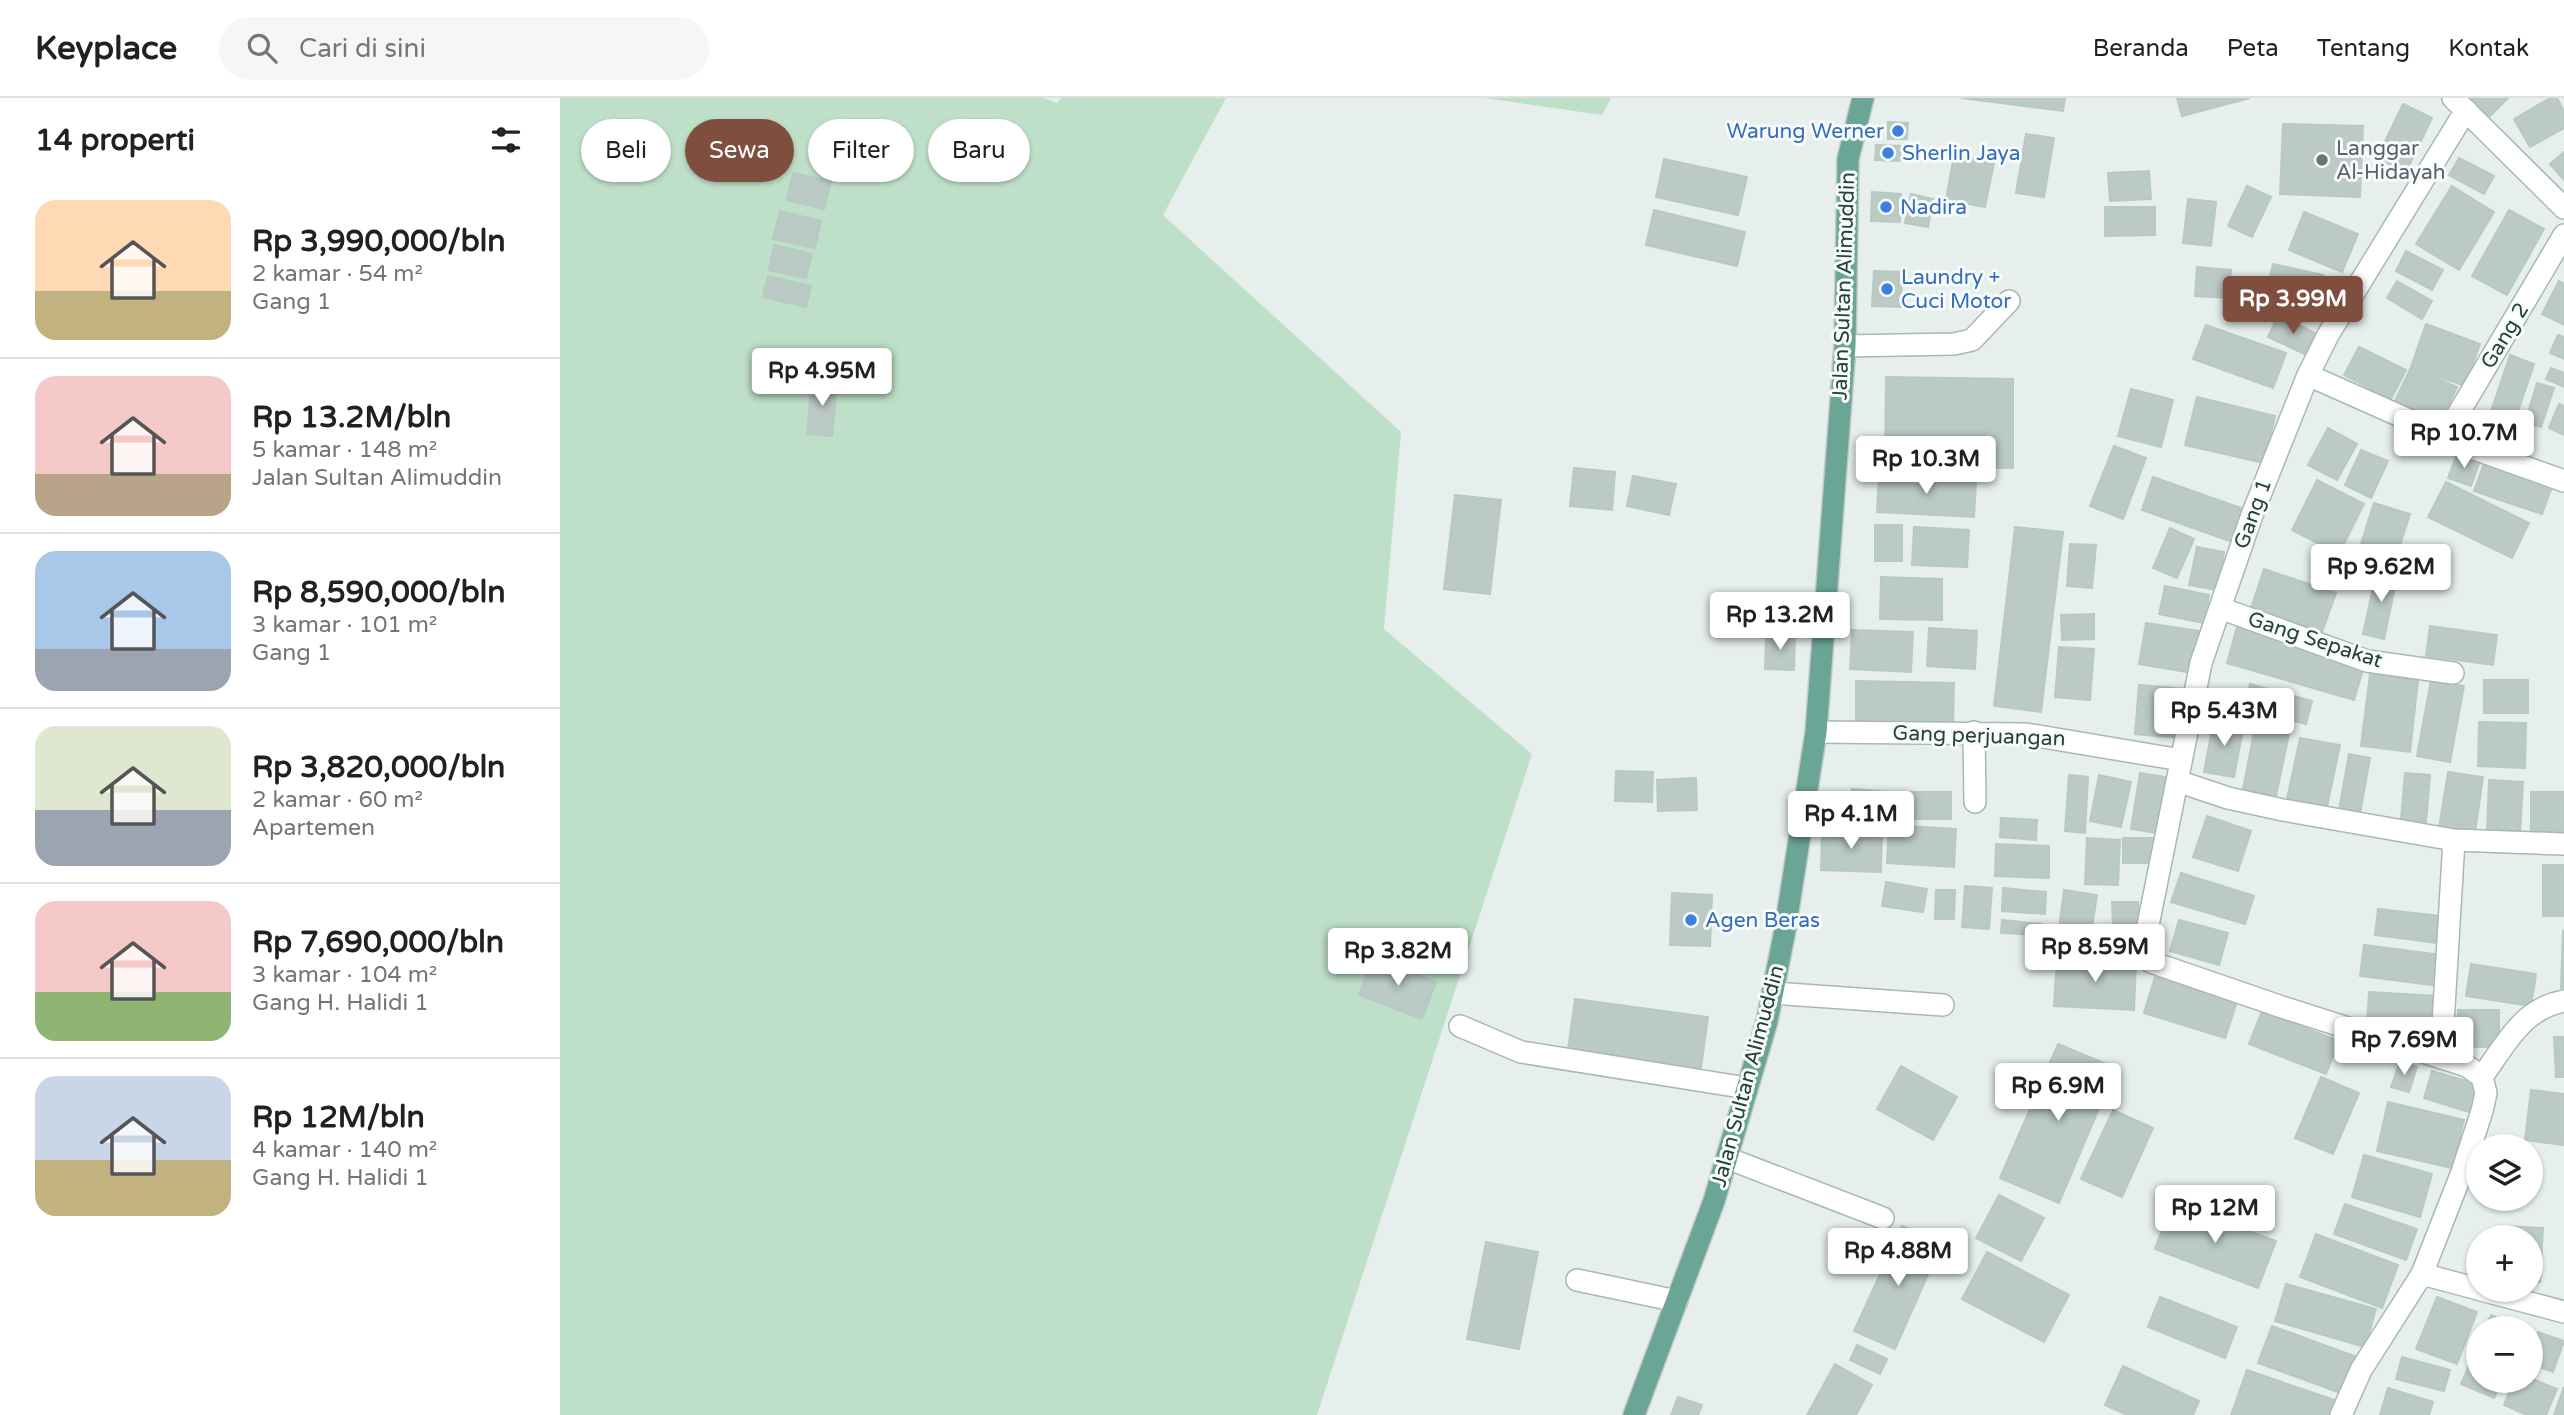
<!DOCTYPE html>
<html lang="id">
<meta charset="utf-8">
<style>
body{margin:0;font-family:"Varela Round",sans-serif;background:#f6f6f6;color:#202124;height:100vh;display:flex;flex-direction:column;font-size:26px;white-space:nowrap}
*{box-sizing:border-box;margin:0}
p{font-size:23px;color:#757577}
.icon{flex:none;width:38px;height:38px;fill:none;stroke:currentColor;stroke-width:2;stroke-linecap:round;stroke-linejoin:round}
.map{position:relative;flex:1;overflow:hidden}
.sheet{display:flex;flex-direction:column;background:#fff;width:560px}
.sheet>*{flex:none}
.top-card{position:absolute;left:21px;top:21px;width:665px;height:63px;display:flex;gap:14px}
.fabs{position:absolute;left:1906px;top:1036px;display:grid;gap:14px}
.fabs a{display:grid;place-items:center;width:77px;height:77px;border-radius:50%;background:#fff;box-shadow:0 2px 5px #0004;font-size:35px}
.price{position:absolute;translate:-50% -60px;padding:0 16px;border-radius:7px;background:#fff;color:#222;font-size:23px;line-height:46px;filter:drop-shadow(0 2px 4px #0008)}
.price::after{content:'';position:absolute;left:50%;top:42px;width:21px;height:16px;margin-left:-10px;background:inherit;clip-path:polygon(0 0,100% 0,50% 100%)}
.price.selected{background:#7f4e3f;color:#fff}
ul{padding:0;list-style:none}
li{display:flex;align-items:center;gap:21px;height:175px;padding:0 35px}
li+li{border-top:2px solid #e0e0e0}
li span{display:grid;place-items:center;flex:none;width:196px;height:140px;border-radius:21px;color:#555}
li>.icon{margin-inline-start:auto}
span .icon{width:84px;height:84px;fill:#fffc;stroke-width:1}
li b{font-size:30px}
h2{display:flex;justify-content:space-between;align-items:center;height:84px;padding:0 35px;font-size:30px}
.pill{padding:0 24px;border-radius:32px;background:#fff;box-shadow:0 2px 5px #0004;font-size:24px;line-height:63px}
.pill.selected{background:#7f4e3f;color:#fff}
header{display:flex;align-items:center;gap:42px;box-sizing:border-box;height:98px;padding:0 35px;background:#fff;border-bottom:2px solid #e0e0e0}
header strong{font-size:33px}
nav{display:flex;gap:38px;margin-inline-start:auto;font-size:24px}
.search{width:490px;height:63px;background:#f6f6f6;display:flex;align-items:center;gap:18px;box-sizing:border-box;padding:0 24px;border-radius:38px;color:#757577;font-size:26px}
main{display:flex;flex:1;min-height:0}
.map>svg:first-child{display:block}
.green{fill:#bfe0c8}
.building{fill:#bbcac4;stroke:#b8c9c2;stroke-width:2}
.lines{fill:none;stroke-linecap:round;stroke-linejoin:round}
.minor-casing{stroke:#a8b8b2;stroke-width:24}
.major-casing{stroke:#c2cac8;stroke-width:24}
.minor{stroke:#fff;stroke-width:21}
.major{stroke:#6aa596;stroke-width:21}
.shop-dot{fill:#3f7fe0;stroke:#f7fbf9;stroke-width:2.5}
.worship-dot{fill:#6b7280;stroke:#f7fbf9;stroke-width:2.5}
.labels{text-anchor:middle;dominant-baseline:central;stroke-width:6;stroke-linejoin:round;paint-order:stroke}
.shop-label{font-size:21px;fill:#366cbe;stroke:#f7fbf9;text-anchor:start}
.worship-label{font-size:21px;fill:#5b616d;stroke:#f7fbf9;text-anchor:start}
.street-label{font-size:21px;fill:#24423a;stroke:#f7fbf9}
</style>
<header>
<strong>Keyplace</strong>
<div class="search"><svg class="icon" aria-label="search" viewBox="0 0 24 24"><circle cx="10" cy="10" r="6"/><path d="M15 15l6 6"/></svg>Cari di sini</div>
<nav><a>Beranda</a><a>Peta</a><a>Tentang</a><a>Kontak</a></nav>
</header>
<main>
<section class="sheet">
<h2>14 properti<svg class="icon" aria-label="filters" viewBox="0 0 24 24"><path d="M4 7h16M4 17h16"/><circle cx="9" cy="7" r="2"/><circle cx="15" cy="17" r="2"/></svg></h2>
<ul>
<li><span style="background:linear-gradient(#ffd9b3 65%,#c2b280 0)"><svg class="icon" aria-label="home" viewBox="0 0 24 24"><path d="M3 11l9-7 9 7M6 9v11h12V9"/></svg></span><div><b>Rp 3,990,000/bln</b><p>2 kamar · 54 m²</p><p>Gang 1</p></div></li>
<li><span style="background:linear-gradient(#f6c9c9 70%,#b9a48a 0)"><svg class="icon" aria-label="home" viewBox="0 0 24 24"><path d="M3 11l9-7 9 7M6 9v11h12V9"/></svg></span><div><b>Rp 13.2M/bln</b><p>5 kamar · 148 m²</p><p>Jalan Sultan Alimuddin</p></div></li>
<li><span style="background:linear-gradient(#a9c7e8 70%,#9aa5b1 0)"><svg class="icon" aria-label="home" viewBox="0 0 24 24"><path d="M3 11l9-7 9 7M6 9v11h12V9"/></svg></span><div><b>Rp 8,590,000/bln</b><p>3 kamar · 101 m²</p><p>Gang 1</p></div></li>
<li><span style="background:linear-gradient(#dfe7d0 60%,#9aa5b1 0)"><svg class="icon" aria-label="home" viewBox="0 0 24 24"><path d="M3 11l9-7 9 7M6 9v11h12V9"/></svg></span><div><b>Rp 3,820,000/bln</b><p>2 kamar · 60 m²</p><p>Apartemen</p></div></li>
<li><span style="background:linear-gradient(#f6c9c9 65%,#8fb573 0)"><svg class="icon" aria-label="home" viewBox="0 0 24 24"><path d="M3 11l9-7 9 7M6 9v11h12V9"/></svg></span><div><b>Rp 7,690,000/bln</b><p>3 kamar · 104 m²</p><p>Gang H. Halidi 1</p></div></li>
<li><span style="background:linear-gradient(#c9d6e8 60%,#c2b280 0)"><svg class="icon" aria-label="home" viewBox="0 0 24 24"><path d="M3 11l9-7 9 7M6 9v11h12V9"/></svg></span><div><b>Rp 12M/bln</b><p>4 kamar · 140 m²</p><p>Gang H. Halidi 1</p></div></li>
</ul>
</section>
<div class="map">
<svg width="2004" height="1317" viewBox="0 0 2004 1317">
<rect width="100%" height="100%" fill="#e6efeb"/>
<path class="green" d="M0 0H484L497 5 501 0H666L603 117 841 334 824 531 972 656 757 1317H0Z
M924 0H1051L1042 17Z"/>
<path class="building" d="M1401 0H1505L1503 13Z
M1617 0H1690L1622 18Z
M1907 0H1948L1928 20Z
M1990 0H1997L2004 13V30L1970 49 1954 21Z
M1843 6 1872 20 1846 74 1817 60Z
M1328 24 1348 25 1347 41H1328Z
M1723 26 1803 28 1800 99 1720 96Z
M1466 36 1494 40 1484 99 1456 95Z
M1316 47 1341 48 1340 63 1315 62Z
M2004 54V82L1990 66Z
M1394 57 1434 65 1425 109 1386 102Z
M1899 60 1934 78 1924 96 1889 77Z
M1104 61 1187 79 1178 117 1096 99Z
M1589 73 1591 101 1550 103 1548 75Z
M233 75 271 83 264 111 227 102Z
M1687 88 1711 99 1692 139 1668 128Z
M1892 88 1934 114 1899 172 1856 146Z
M1312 94 1341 96 1340 124 1311 123Z
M1351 96 1373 101 1368 129 1345 125Z
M1628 101 1656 104 1651 148 1623 145Z
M1545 109H1595V137L1545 138Z
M1094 112 1185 134 1177 168 1086 147Z
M1949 112 1984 131 1947 197 1912 178Z
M220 113 261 123 255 150 213 141Z
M1744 114 1798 136 1782 174 1729 152Z
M214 147 252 156 246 180 209 172Z
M1846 153 1883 172 1872 192 1836 173Z
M1713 166 1763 177 1755 210 1705 199Z
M1637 169 1671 172 1669 200 1635 198Z
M1314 173 1342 174 1341 209 1312 208Z
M208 178 251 188 246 209 203 199Z
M1837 183 1872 203 1862 221 1827 200Z
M1999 183 2004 186V227L1982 216Z
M1718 217 1759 237 1749 258 1708 239Z
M1866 226 1920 246 1905 288 1851 269Z
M1646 227 1726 255 1713 290 1633 261Z
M1998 237 2004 239V261L1990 255Z
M1799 249 1846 272 1831 301 1784 277Z
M1950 257 1974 266 1947 346 1923 337Z
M1851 269 1897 289 1880 326 1834 305Z
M1991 270 2004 275V289L1986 281Z
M1326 279 1453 281V370L1325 369Z
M252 281 277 283 272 338 247 336Z
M1977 285 1994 290 1981 329 1965 324Z
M1571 291 1613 302 1601 349 1558 338Z
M1637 299 1715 318 1704 365 1625 347Z
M1999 306 2004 308V337L1989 330Z
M1768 330 1797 346 1777 382 1748 367Z
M1554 348 1586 360 1563 421 1530 408Z
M1801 352 1828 363 1811 400 1785 387Z
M1897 356 1920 363 1911 388 1888 380Z
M1926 360 1948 368 1937 401 1914 393Z
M1948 368 1994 383 1982 416 1937 401Z
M1014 370 1055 374 1052 412 1010 408Z
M1073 378 1116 386 1109 417 1067 408Z
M1319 378 1416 383 1414 419 1317 414Z
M1593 379 1684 411 1672 444 1582 412Z
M1757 382 1804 406 1779 456 1732 432Z
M1886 384 1969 425 1952 460 1868 419Z
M895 397 941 402 930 496 884 491Z
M1814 405 1850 416 1836 460 1800 449Z
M1315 427H1342V463H1315Z
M1354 429 1409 432 1407 469 1352 467Z
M1455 429 1503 434 1481 614 1434 608Z
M1610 430 1634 441 1617 480 1593 470Z
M1510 446 1536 447 1532 490 1507 488Z
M1637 449 1664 454 1657 492 1629 487Z
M1704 471 1776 495 1760 540 1689 516Z
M1817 471 1838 475 1824 541 1803 536Z
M1321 479 1382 481V522L1320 521Z
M1605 488 1649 497 1644 525 1599 516Z
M1534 516V541L1502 542 1501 517Z
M1586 525 1640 533 1633 575 1579 566Z
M1870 528 1937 537 1933 567 1866 558Z
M1677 529 1805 565 1794 602 1667 565Z
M1369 530 1417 533 1415 571 1367 568Z
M1292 532 1353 534 1351 574 1290 571Z
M1206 535 1235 537 1234 572 1205 571Z
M1499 549 1534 551 1530 602 1495 599Z
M1810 576 1858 582 1850 654 1801 648Z
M1871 582 1904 588 1890 664 1857 658Z
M1924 582H1968V615H1924Z
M1296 583 1394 585 1393 626 1296 625Z
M1690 586 1752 603 1746 626 1684 610Z
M1579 587 1625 591 1621 640 1575 636Z
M1654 621 1684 626 1674 679 1644 674Z
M1919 624 1966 625 1965 670 1918 668Z
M1695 629 1729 636 1716 698 1683 691Z
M1740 640 1780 647 1767 709 1727 701Z
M1789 656 1810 660 1800 716 1779 712Z
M1056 673 1093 674 1092 704 1055 703Z
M1888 674 1923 679 1915 735 1879 730Z
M1580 675 1612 680 1603 736 1571 731Z
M1845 675 1870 677 1866 724 1841 722Z
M1509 677 1528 679 1525 735 1505 733Z
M1539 677 1571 684 1561 729 1530 723Z
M1136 680 1137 712 1098 713 1097 682Z
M1929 682 1963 684 1960 737 1927 735Z
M1292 691 1329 694 1327 716 1291 713Z
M1345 694H1391V721H1345Z
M1971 694H2004V742H1971Z
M1647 718 1691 733 1678 773 1633 759Z
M1441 720 1477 722 1476 742 1440 739Z
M1329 727 1396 731 1394 769 1327 765Z
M1262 732 1322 734 1321 774 1261 772Z
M1527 740 1560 742 1558 787 1525 786Z
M1563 740H1595V765H1563Z
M1436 746 1489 748V780L1435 778Z
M1983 767H2004V818H1983Z
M1621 775 1694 798 1685 826 1611 804Z
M1326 784 1367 791 1363 814 1322 808Z
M1405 788 1432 790 1429 831 1402 829Z
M1443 790 1486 794 1485 816 1442 813Z
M1376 792H1395L1394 821H1375Z
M1504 792 1537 797 1530 842 1498 838Z
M1112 795 1152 797 1150 848 1110 847Z
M1552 804H1578L1579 849H1554Z
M1818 811 1879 818 1876 845 1815 837Z
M1442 822 1482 826 1481 837 1441 835Z
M1619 822 1668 835 1659 867 1610 853Z
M2003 833 2004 834V890H2001Z
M1804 847 1883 857 1879 888 1800 878Z
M813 860 876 884 862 921 799 897Z
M1497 860 1576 865 1574 912 1494 908Z
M1911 866 1976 876 1971 908 1906 898Z
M1595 879 1677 904 1665 940 1584 915Z
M1809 894 1877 898 1874 932 1807 927Z
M1015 901 1148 919 1141 970 1008 952Z
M1898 912H1939V949H1898Z
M1702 913 1779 943 1766 976 1689 946Z
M1994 939H2004V979H1996Z
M1498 946 1556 970 1499 1105 1440 1080Z
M1840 963 1857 969 1849 994 1831 989Z
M1341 968 1397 999 1373 1042 1317 1011Z
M1872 973 1920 987 1912 1015 1864 1000Z
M1761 979 1799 995 1773 1056 1735 1040Z
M1971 992 2004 996V1047L1965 1042Z
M1828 1004 1904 1022 1892 1070 1817 1053Z
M1553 1012 1593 1030 1562 1099 1521 1081Z
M1804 1057 1872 1076 1860 1119 1792 1099Z
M1439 1097 1484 1120 1461 1163 1416 1140Z
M1612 1104 1716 1143 1698 1190 1595 1151Z
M1785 1106 1857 1131 1846 1162 1774 1136Z
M1342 1128 1382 1145 1335 1251 1294 1233Z
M1944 1128 1983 1130 1980 1184H1970V1139H1943Z
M1756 1136 1838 1167 1822 1210 1740 1179Z
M926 1144 978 1154 959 1251 907 1241Z
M1427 1154 1509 1197 1484 1244 1402 1201Z
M1726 1186 1816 1211 1805 1249 1715 1223Z
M1600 1199 1677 1229 1665 1260 1588 1229Z
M1877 1199 1917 1214 1897 1266 1856 1251Z
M1931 1217 1962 1230H1925Z
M1712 1228 1800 1260 1786 1297 1698 1265Z
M1978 1234 2004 1243 1993 1274 1970 1266V1255Z
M1918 1246V1283H1942L1934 1300 1901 1286Z
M1297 1247 1327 1261 1320 1276 1290 1262Z
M1842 1259 1890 1272 1884 1293 1836 1281Z
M1275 1266 1312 1287 1296 1317H1247Z
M1563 1268 1639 1303 1633 1317H1567L1545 1307Z
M1687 1272 1777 1303 1773 1317H1671Z
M1970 1280 1997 1291 1986 1317H1967L1944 1307 1954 1283H1970Z
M2004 1289V1317H1994Z
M1828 1290 1873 1304 1869 1317H1820Z
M1118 1299 1142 1307 1138 1317H1111Z"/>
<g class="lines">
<g class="minor-casing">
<path id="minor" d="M1893 0 2004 110
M1285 248 1394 246 1412 242 1449 203
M1748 277 1912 350 2004 383
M1885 338 2004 137
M1660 510 1807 563 1893 575
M1256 634 1466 636 1621 662
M1414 634 1415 704
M1617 683 1668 700 1723 712 1894 742 2004 746
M1213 895 1383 907
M900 928 961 954 1187 990
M1881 960 1894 742
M1922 979C1945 947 1963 910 2004 903
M1167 1060 1323 1120
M1862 1176 1918 1191
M1017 1182 1117 1203
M1921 1192 2004 1214
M1781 1317 1801 1272 1862 1176 1902 1074 1922 1013 1926 995 1922 979 1907 968 1722 909 1591 864 1586 859 1585 842 1641 565 1692 417 1748 277 1768 237 1906 12"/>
</g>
<g class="major-casing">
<path id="major" d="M1074 1317 1154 1103 1207 923 1225 832 1256 634 1285 248 1288 61 1303 0"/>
</g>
<use href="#minor" class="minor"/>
<use href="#major" class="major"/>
</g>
<g class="shop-dot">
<circle cx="1338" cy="33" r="7"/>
<circle cx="1328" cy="55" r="7"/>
<circle cx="1326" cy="109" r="7"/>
<circle cx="1327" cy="191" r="7"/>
<circle cx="1131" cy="822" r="7"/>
</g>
<circle class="worship-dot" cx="1762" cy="62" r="7"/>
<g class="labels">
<g class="shop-label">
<text x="1324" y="33" text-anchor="end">Warung Werner</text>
<text x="1342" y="55">Sherlin Jaya</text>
<text x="1340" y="109">Nadira</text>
<text x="1341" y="179">Laundry +<tspan x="1341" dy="24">Cuci Motor</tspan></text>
<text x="1145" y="822">Agen Beras</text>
</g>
<g class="worship-label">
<text x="1776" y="50">Langgar<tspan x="1776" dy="24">Al-Hidayah</tspan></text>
</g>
<g class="street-label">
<text transform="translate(1284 188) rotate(-88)">Jalan Sultan Alimuddin</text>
<text transform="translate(1945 238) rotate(-59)">Gang 2</text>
<text transform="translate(1693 416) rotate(-70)">Gang 1</text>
<text transform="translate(1755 542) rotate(18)">Gang Sepakat</text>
<text transform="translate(1419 638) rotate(2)">Gang perjuangan</text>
<text transform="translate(1188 978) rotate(-75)">Jalan Sultan Alimuddin</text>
</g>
</g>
</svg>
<div class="fabs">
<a><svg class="icon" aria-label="layers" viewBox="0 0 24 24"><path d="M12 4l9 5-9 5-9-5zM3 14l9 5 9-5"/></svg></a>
<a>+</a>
<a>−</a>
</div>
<b class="price selected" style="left:1733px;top:238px">Rp 3.99M</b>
<b class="price" style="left:262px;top:310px">Rp 4.95M</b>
<b class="price" style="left:1904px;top:372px">Rp 10.7M</b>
<b class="price" style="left:1366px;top:398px">Rp 10.3M</b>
<b class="price" style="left:1821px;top:506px">Rp 9.62M</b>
<b class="price" style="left:1220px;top:554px">Rp 13.2M</b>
<b class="price" style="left:1664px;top:650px">Rp 5.43M</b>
<b class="price" style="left:1291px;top:753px">Rp 4.1M</b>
<b class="price" style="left:1535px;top:886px">Rp 8.59M</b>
<b class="price" style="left:838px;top:890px">Rp 3.82M</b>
<b class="price" style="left:1844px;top:979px">Rp 7.69M</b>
<b class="price" style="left:1498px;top:1025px">Rp 6.9M</b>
<b class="price" style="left:1655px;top:1147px">Rp 12M</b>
<b class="price" style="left:1338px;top:1190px">Rp 4.88M</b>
<div class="top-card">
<a class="pill">Beli</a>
<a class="pill selected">Sewa</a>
<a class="pill">Filter</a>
<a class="pill">Baru</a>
</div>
</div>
</main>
